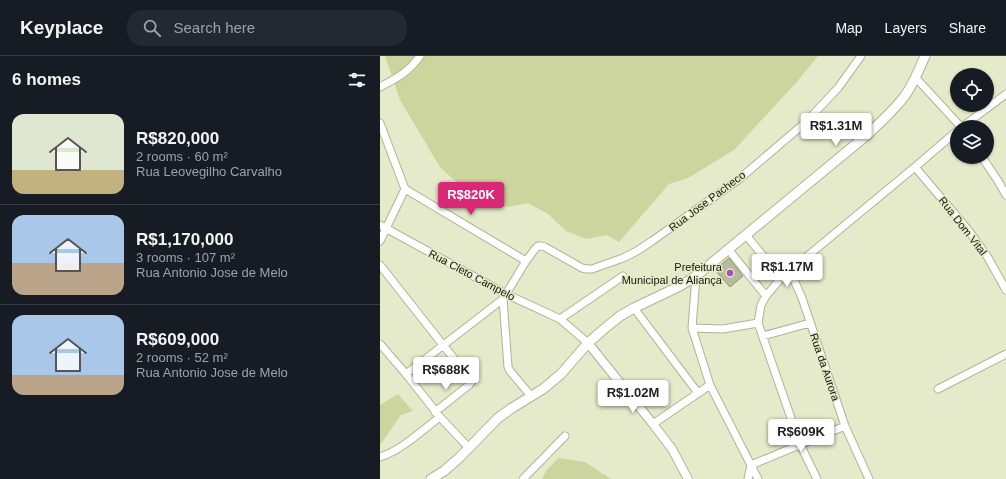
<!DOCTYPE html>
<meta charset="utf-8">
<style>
body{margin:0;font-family:Helvetica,sans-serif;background:#242831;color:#f1f3f6;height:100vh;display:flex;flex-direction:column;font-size:15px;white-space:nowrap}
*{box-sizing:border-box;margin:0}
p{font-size:13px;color:#9ea1a6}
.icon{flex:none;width:22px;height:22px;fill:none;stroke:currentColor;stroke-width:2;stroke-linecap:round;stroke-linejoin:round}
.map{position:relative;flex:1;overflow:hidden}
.side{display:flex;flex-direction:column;background:#171b24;width:380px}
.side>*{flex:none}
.fabs{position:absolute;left:570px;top:12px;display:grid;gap:8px}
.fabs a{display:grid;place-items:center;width:44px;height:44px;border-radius:50%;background:#171b24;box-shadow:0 1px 3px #0004;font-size:20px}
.price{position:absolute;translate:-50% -34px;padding:0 9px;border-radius:4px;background:#fff;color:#222;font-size:13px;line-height:26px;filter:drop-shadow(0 1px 2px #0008)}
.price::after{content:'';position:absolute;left:50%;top:24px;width:12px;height:9px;margin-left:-6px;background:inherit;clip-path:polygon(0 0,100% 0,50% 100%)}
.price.active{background:#db2777;color:#fff}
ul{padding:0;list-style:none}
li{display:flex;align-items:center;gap:12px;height:100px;padding:0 12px}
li+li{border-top:1px solid #363941}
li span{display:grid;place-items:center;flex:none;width:112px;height:80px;border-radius:12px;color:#555}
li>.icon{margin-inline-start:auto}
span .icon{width:48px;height:48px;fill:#fffc;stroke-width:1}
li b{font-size:17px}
h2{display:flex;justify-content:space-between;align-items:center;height:48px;padding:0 12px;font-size:17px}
header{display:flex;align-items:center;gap:24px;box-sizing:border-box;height:56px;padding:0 20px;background:#171b24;border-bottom:1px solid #363941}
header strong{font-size:19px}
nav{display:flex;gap:22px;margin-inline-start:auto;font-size:14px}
.search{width:280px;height:36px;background:#242831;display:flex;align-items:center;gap:10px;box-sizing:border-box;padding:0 14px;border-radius:16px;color:#9ea1a6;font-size:15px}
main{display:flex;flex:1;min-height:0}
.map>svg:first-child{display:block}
.green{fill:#cdd59e}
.building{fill:#b7bc9d;stroke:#919578}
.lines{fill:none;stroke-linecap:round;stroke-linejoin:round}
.minor-casing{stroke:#afb496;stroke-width:9}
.tertiary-casing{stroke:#afb496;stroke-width:10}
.secondary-casing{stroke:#afb496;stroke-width:11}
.minor{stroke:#fff;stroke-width:7}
.tertiary{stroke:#fff;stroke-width:8}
.secondary{stroke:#fff;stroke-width:9}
.poi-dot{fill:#ae4db5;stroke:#e5eaca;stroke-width:1.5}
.labels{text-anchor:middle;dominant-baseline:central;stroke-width:3;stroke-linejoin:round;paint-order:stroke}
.street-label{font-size:11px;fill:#17180d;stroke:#e5eaca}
.poi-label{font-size:11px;fill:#17180d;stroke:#e5eaca;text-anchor:end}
</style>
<header>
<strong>Keyplace</strong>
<div class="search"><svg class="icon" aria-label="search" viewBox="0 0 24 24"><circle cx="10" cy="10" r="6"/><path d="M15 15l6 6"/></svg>Search here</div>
<nav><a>Map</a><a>Layers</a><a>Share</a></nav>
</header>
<main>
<section class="side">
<h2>6 homes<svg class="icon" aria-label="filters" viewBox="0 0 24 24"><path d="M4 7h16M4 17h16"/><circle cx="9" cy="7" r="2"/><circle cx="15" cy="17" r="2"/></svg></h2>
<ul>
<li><span style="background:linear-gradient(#dfe7d0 70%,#c2b280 0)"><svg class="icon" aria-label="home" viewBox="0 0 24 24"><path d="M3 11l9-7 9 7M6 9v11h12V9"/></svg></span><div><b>R$820,000</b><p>2 rooms · 60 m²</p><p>Rua Leovegilho Carvalho</p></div></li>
<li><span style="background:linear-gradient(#a9c7e8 60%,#b9a48a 0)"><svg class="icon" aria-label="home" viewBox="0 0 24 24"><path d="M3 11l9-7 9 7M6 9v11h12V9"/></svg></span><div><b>R$1,170,000</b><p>3 rooms · 107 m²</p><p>Rua Antonio Jose de Melo</p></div></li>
<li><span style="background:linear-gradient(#a9c7e8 75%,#b9a48a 0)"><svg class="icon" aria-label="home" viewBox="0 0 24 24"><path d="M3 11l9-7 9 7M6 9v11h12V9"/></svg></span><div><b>R$609,000</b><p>2 rooms · 52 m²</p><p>Rua Antonio Jose de Melo</p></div></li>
</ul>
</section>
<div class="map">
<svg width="626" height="423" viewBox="0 0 626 423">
<rect width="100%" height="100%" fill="#e5eaca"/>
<path class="green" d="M5 0H438L415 28 354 94 308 122 289 128 239 186 227 179 206 183 186 175 168 158 148 147 128 151 109 146 84 133 60 111 20 44Z
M18 338 33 355 21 359 0 389V349Z
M178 402 205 406 231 423H162L166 415Z"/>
<path class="building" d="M349 202 363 220 350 231 335 214Z"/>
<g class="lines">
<g class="minor-casing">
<path id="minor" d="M536 22 581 71
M0 31C17 22 29 16 40 0
M0 67 25 133 0 185
M582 71 626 38
M602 101 618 125 626 139
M535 111 589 175 607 200 626 234
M25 133 146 205
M0 169 126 238 180 263 208 287
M366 179 401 222
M348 193 386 240
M0 209 63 289 88 320 92 325 89 329 55 356
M410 215 422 242 465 370 489 423
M316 220 312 272 330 329 378 423
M123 243 128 311 130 315 151 340
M254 252 318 337
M180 263 243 220
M312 272 343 273 378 267
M383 280 430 267
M0 288 26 318 60 361 89 392
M26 318 123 243 146 205 155 193 158 190H161L165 191 202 212 207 213H212L243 202 257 195 272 185 358 124 426 66 458 32 481 0
M558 333 626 298
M273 368 330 329
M0 401C22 394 41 375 60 361
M143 423 185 380
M368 423 371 409 465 370
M437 423 420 388 378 267 381 249 386 240 401 222 535 111 577 75"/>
</g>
<g class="tertiary-casing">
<path id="tertiary" d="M208 287 273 368 292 393 308 423"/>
</g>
<g class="secondary-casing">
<path id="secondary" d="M51 423 64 415 79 402 118 362 132 352 163 333 181 318 208 287 224 273 240 260 254 252 300 230 316 220 487 79C500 67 513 55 524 41 533 29 539 14 545 0"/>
</g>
<use href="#minor" class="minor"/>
<use href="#tertiary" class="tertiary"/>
<use href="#secondary" class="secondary"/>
</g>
<circle class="poi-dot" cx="350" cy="217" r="4"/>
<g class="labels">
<g class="street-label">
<text transform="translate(327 145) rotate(-37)">Rua Jose Pacheco</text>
<text transform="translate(583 170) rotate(52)">Rua Dom Vital</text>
<text transform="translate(92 219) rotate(28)">Rua Cleto Campelo</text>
<text transform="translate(445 311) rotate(71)">Rua da Aurora</text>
</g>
<g class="poi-label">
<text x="342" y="211">Prefeitura<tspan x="342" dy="13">Municipal de Aliança</tspan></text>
</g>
</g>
</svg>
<div class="fabs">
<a><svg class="icon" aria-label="locate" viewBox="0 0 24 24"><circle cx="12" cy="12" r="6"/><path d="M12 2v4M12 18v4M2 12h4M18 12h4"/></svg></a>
<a><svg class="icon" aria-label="layers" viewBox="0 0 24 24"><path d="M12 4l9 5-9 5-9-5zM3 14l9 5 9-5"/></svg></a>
</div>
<b class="price" style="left:456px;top:91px">R$1.31M</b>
<b class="price active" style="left:91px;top:160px">R$820K</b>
<b class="price" style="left:407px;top:232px">R$1.17M</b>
<b class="price" style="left:66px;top:335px">R$688K</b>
<b class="price" style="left:253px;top:358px">R$1.02M</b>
<b class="price" style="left:421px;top:397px">R$609K</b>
</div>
</main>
